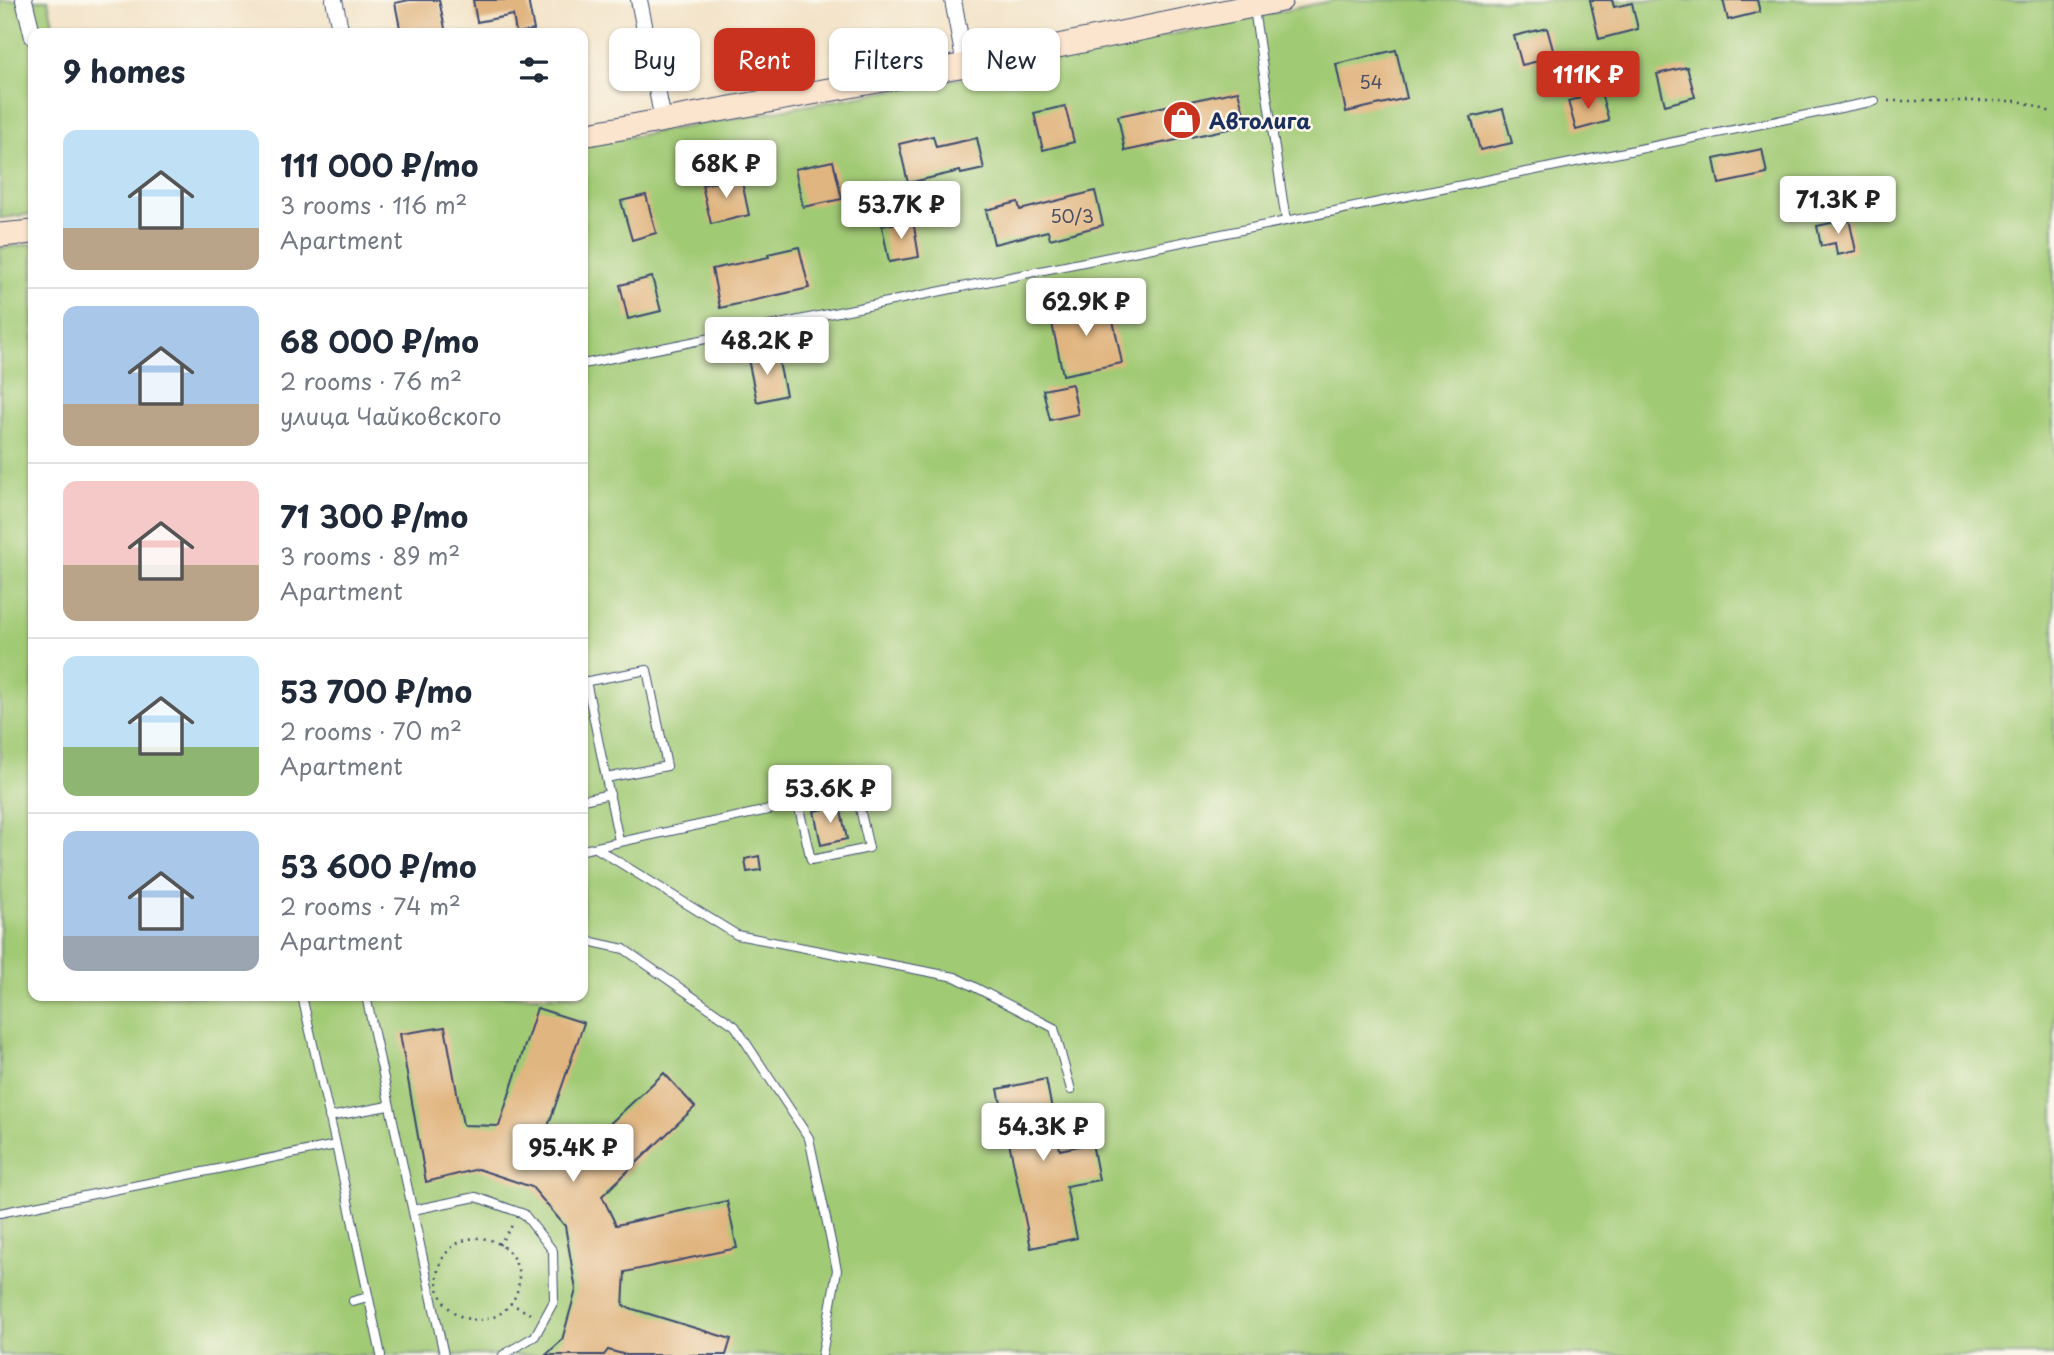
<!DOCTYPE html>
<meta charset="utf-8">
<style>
body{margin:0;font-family:"Playpen Sans",sans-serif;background:#f2f2f3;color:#1f2937;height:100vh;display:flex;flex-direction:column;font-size:26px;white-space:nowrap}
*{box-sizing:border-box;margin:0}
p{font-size:23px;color:#747a83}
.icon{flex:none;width:38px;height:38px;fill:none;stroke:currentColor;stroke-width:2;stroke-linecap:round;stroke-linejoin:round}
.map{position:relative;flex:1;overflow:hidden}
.details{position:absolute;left:28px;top:28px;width:560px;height:973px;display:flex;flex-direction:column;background:#fff;border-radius:14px;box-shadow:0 2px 5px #0004}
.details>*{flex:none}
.top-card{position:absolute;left:609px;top:28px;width:665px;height:63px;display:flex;gap:14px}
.price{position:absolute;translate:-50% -60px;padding:0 16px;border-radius:7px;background:#fff;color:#222;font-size:23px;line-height:46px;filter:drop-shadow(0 2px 4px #0008)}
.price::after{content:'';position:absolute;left:50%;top:42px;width:21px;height:16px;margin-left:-10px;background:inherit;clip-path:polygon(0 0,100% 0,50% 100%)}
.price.active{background:#c8321e;color:#fff}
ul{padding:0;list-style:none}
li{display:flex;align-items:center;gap:21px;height:175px;padding:0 35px}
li+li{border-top:2px solid #e0e1e3}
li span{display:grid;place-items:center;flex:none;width:196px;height:140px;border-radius:14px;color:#555}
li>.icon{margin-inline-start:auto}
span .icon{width:84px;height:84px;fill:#fffc;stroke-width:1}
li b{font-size:30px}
h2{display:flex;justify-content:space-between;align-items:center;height:84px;padding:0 35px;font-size:30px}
.pill{padding:0 24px;border-radius:14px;background:#fff;box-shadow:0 2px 5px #0004;font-size:24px;line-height:63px}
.pill.active{background:#c8321e;color:#fff}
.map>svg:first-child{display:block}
.green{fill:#a1ca75;stroke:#5e7c6a;stroke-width:2}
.building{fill:#e1b580}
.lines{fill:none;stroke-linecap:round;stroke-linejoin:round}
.lane-casing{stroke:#3b4a6e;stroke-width:10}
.street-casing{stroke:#3b4a6e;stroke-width:18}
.secondary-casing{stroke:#3b4a6e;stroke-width:25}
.path{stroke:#3b4a6e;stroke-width:2.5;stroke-dasharray:2 5;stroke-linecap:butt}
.lane{stroke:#fff;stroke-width:8}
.street{stroke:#fff;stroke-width:16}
.secondary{stroke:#fbe5cf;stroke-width:23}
.labels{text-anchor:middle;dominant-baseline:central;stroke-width:5;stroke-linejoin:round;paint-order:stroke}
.number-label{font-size:18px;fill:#4c5066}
.poi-label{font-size:21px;font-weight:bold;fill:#1b2f5e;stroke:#fbf7ec;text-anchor:start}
</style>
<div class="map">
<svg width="2054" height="1355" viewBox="0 0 2054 1355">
<rect width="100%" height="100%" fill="#fbf7ec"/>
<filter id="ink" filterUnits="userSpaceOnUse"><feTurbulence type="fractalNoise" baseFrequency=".0143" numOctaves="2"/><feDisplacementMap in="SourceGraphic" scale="14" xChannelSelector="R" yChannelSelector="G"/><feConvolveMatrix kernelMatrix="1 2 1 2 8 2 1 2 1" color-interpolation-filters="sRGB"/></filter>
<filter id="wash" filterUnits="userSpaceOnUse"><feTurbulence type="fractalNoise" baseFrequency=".00686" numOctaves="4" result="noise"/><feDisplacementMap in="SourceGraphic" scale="28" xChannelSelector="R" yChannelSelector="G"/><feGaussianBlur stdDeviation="1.57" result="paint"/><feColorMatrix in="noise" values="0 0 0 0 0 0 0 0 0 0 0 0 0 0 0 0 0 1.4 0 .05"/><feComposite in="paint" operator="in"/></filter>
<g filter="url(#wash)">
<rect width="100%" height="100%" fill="#f3e3c8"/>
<path class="green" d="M0 0H48L55 33H33V214L0 218Z
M1335 0H2054V1355H0V248L33 244V996H583V145L996 72Z"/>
<g id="blocks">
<path class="building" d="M409 0H439L446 33H431L430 30 401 33 395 3Z
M473 0H528L534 30 516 33 513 15 477 22Z
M1590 0H1612L1614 7 1632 3 1638 29 1599 39Z
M1723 0H1757L1760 12 1728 20Z
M1547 28 1555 57 1522 65 1514 36Z
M1396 50 1407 98 1346 112 1336 64Z
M1687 67 1695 97 1665 105 1657 74Z
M1238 91 1247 125 1125 151 1118 116Z
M1601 93 1609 121 1576 130 1568 101Z
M1065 106 1074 142 1043 150 1034 113Z
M1503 109 1512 143 1480 150 1471 117Z
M933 136 936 147 977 138 984 169 961 174 960 171 908 183 899 144Z
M1762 149 1767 174 1719 184 1714 159Z
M833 161 842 199 803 207 795 169Z
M741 177 749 215 711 224 702 185Z
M1095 191 1103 225 1050 239 1048 231 994 244 986 210 1018 202 1020 210Z
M646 195 656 233 632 240 621 201Z
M1849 219 1856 251 1837 255 1835 243 1821 246 1817 226Z
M913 220 919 257 889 262 882 226Z
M799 247 809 288 720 308 712 269 769 257 768 254Z
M652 277 661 311 628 319 620 285Z
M1109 301 1122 363 1063 375 1050 314Z
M777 353 786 395 757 402 748 359Z
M1072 384 1078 414 1050 420 1043 390Z
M840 806 847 839 821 845 814 811Z
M759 856 761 870 747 872 745 859Z
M537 1008 584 1023 543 1141 570 1161 664 1073 695 1107 602 1196 616 1225 727 1201 737 1248 625 1272 623 1306 731 1339 726 1355H626L608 1350 604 1355H546L562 1340 576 1290 565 1226 532 1187 478 1169 426 1182 400 1034 445 1027 463 1125 499 1126Z
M1046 1079 1060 1150 1092 1143 1099 1180 1066 1186 1077 1238 1031 1248 998 1089Z"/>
</g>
</g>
<g filter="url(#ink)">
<use href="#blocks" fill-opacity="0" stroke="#3b4a6e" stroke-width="2"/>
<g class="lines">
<g class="lane-casing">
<path id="lane" d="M1254 9 1286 221
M583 364 1875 101
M586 681 619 841
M583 682 647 670 667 766 606 778
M583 800 610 794
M596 848 737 935 955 977 1054 1028 1071 1090
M583 850 856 791 869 848 811 860 798 804
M583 940 624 949 735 1026 809 1138 837 1270 822 1355
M366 996 444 1355
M329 1117 388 1106
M336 1145 381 1355
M413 1210 476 1197 524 1214 553 1251 554 1301 535 1336 503 1355
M0 1213 336 1145 302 996
M353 1301 368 1297"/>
</g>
<g class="street-casing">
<path id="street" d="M24 0 33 37
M334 0 341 33
M639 0 663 120
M953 0 965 65"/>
</g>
<g class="secondary-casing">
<path id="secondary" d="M583 135 965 65 1281 0
M0 235 33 232"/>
</g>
<path class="path" d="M1888 101H2019L2054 113
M437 1279a41 41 0 1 1 82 0a41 41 0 1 1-82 0Z
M499 1245 513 1224
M510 1303 532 1315"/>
<use href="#lane" class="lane"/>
<use href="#street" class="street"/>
<use href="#secondary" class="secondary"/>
</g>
</g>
<defs>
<g id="shop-disc" transform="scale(2.0125)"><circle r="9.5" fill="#c8321e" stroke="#fbf7ec"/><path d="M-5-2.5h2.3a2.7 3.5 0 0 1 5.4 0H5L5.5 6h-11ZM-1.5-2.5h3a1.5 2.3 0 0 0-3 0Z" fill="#fff"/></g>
</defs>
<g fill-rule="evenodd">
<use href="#shop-disc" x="1182" y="120"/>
</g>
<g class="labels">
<g class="number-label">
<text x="1371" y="81">54</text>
<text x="1072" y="215">50/3</text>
</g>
<g class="poi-label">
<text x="1209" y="120">Автолига</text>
</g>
</g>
</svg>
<b class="price active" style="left:1588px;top:111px">111K ₽</b>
<b class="price" style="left:726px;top:200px">68K ₽</b>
<b class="price" style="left:1838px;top:236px">71.3K ₽</b>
<b class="price" style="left:901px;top:241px">53.7K ₽</b>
<b class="price" style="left:1086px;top:338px">62.9K ₽</b>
<b class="price" style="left:767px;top:377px">48.2K ₽</b>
<b class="price" style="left:830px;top:825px">53.6K ₽</b>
<b class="price" style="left:1043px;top:1163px">54.3K ₽</b>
<b class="price" style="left:573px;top:1184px">95.4K ₽</b>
<div class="top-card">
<a class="pill">Buy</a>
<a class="pill active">Rent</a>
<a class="pill">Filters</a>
<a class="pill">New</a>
</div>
<section class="details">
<h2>9 homes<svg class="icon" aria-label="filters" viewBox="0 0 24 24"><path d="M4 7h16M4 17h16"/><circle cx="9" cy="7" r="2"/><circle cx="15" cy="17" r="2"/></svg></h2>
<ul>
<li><span style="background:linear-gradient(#bfe0f5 70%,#b9a48a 0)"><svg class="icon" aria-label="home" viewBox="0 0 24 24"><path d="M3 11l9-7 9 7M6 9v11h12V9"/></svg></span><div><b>111 000 ₽/mo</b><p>3 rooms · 116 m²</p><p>Apartment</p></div></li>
<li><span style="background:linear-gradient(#a9c7e8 70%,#b9a48a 0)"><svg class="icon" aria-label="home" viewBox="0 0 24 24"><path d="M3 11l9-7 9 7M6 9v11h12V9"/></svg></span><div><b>68 000 ₽/mo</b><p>2 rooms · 76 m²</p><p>улица Чайковского</p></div></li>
<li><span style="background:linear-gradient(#f6c9c9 60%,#b9a48a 0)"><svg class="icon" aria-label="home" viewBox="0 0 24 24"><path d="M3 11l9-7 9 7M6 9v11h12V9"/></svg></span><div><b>71 300 ₽/mo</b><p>3 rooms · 89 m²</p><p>Apartment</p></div></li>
<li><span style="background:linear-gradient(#bfe0f5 65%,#8fb573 0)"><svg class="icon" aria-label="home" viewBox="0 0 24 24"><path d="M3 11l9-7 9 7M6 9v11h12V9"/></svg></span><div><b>53 700 ₽/mo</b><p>2 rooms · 70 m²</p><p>Apartment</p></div></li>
<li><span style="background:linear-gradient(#a9c7e8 75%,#9aa5b1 0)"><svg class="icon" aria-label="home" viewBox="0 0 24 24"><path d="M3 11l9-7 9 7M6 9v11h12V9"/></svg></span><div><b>53 600 ₽/mo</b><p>2 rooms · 74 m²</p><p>Apartment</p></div></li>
</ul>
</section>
</div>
